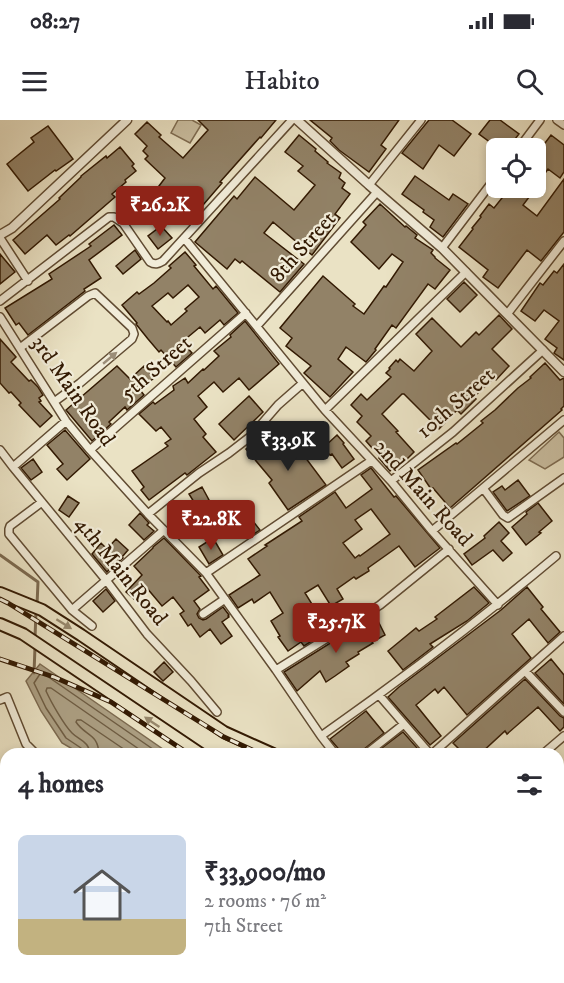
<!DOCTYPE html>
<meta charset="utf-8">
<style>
body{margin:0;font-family:"IM FELL DW Pica",serif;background:#f7f7f7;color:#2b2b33;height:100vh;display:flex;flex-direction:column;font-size:22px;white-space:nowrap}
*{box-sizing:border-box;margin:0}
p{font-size:20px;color:#7c7c81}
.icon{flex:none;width:33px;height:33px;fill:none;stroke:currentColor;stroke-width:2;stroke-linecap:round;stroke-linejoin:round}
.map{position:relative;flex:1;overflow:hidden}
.sheet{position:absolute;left:0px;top:628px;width:564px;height:236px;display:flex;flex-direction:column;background:#fff;border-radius:18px 18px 0 0;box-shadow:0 3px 9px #0003}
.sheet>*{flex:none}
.fabs{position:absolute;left:486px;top:18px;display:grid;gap:12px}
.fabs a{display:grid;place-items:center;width:60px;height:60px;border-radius:9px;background:#fff;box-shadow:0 3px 9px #0003;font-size:30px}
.price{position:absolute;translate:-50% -51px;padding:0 14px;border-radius:6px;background:#8f2418;color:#fff;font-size:20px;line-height:39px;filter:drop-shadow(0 2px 3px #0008)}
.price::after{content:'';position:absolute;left:50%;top:36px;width:18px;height:14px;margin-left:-9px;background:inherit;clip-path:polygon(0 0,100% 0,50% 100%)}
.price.on{background:#222;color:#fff}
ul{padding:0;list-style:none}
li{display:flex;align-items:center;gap:18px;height:150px;padding:0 18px}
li+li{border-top:2px solid #e1e1e2}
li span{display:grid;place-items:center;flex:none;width:168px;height:120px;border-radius:9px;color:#555}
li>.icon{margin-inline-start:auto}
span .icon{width:72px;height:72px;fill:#fffc;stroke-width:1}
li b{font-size:26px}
h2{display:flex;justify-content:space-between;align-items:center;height:72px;padding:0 18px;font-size:26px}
.status{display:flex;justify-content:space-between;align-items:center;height:42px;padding:0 30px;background:#fff;direction:ltr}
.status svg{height:16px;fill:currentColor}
header{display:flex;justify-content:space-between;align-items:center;height:78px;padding:0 18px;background:#fff;font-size:27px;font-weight:600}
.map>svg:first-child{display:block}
.green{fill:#cbc0a3;stroke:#7e6c52;stroke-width:1.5}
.water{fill:#ab9e82;stroke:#7b694f;stroke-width:1.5}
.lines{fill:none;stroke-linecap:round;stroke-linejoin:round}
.shore{stroke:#6e5c42;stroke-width:1.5}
.stream{stroke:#7b694f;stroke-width:3}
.building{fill:#928267;stroke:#321902;stroke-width:1.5;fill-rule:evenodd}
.minor-casing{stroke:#604b32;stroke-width:10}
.tertiary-casing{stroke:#604b32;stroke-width:11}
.primary-casing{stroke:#321902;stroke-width:14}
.minor{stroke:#f1ecd9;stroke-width:7}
.tertiary{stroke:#f1ecd9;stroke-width:8}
.primary{stroke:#eae2c4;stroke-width:10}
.rail-casing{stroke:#321902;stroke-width:5}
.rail{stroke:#f1ecd9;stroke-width:3;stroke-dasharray:9;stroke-linecap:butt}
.oneway{fill:#9b8d78}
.oneway2{fill:#97886d}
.labels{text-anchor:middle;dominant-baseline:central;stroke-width:4.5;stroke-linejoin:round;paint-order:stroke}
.street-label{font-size:22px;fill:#321902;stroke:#f1ecd9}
</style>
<div class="status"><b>08:27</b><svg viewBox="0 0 49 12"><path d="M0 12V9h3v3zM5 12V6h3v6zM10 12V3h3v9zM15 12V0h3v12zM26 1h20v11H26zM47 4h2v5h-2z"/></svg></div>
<header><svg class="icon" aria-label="menu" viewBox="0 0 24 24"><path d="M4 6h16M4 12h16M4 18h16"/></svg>Habito<svg class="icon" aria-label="search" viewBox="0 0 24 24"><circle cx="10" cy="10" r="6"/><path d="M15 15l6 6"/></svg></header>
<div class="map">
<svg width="564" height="863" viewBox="0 0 564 863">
<rect width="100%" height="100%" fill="#eae2c4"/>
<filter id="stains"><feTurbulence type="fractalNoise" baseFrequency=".00333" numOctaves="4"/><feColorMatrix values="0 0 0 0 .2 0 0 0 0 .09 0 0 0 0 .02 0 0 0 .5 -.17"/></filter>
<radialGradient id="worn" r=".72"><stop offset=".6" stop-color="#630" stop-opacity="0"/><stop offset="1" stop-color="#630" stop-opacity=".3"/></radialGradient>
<path class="green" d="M178 0H192L201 5 190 23 171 13Z
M559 312 564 318V337L545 349 529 340Z"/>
<path class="water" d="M40 544 170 634H81L62 623 41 591 26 561Z
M305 858H462L463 863H309Z"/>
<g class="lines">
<path class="shore" d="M83 634 81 628 66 618 46 588 34 563 40 554H44L160 634
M90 634C89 621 80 621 72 613 64 605 51 582 46 571L47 568H51L146 634
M99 634C98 613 85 616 76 602L77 600H81L131 634"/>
<path class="stream" d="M0 435 38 462 37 485
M35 518 36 491
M34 553 35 527"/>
</g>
<path class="building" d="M198 0H276L261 18 260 17 220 62 222 63 191 99 168 79 171 77 159 66 165 58 145 39 148 36 143 31 147 26 135 14 147 2 161 15 159 17 183 38 208 10Z
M310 0H399L381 25 386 29 369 52 339 30 330 21 332 18Z
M429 0H452L471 14 454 36 439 25 423 49 402 33Z
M490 0H500L519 14 508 28H498L479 14Z
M48 6 73 39 56 51 55 50 28 71 7 44 34 22 31 18Z
M299 15 316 29 315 31 328 42 327 43 341 53 339 58 345 63 342 68 350 74 335 94 340 98 312 135 273 102 264 113 304 144 280 172 242 141 240 143 235 139 227 149 195 122 234 76 237 79 255 57 294 90 315 65 298 51 303 46 285 32Z
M551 15 564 25V52L560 58 548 49 536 66V35Z
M120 27 134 44 132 46 136 51 125 60 126 62 112 74 115 77 70 116 69 115 56 125 47 115 25 134 13 120 60 79 59 78 81 57V56L106 36 107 38Z
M415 56 449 80 453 74 468 84 443 117 430 107 434 100 423 92 424 90 402 74Z
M564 59V112L541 141 527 130 498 168 483 157 488 150 459 127 473 109 472 108 481 97 480 96 489 84 494 88 510 68H536L523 85 537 96Z
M380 84 405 107 406 106 417 115 415 118 433 130 431 133 435 137V138L450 150 435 169 428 164 396 208 392 205 375 229 376 230 366 242 346 227 338 239 353 252 330 277 304 253 311 246 286 226 292 218 280 208 323 156 355 184 353 186 364 194 384 166 386 167 403 142 392 134 379 149 351 122 366 105 363 102Z
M114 105 122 115 89 140 101 158 84 169 85 171 28 215 19 203 16 205 5 188 52 159 49 154 91 126 89 124Z
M161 106 172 118 158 129 148 116Z
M135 130 141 139 123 154 116 146Z
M185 132 196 145 194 146 213 169 216 166 238 193 224 205 220 200 205 213 200 207 182 222 192 233 176 247 161 230 159 232 148 219 136 204 137 203 122 185 137 172 139 174 154 163 171 148 169 146ZM188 165 199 177 185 189 187 191 171 205 168 201 167 202 152 186 168 173 173 178Z
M0 134 15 152 0 164Z
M564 144V240L554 233 557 228 545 219 559 201 544 190 535 201 521 191 540 163 543 165 554 151 557 153Z
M464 162 477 175 460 192 447 179Z
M499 195 512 209 492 229 509 246 496 260 494 258 474 277 476 279 461 294 457 290 439 309 404 274H402L382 294 398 311 396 312 414 332 401 345 399 343 390 351 379 338 380 337 366 321 371 316 357 302 362 296 351 285 361 274 367 280 391 257 386 253 390 249 389 248 396 240 398 242 400 239 414 251 432 231 416 214 432 198 461 227 476 212 479 215Z
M245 201 279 244 249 270 239 258 223 272 214 262 198 276 207 287 194 299 206 314 203 317 216 332 187 355 185 353 149 380 141 370 144 367 132 351 168 326 165 323 171 319 161 307 156 311 139 294 153 282 155 284 174 270 173 266 185 258 188 263 203 249 204 250 219 236 214 231 231 217 230 215Z
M0 219 16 237 11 242 29 261 31 260 38 267 43 275 39 278 41 281 39 282 52 296 40 307 19 285 21 283 11 272 9 273 0 263Z
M545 243 560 260 564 258V286L561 289 562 290 450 388 433 368 431 369 418 350 456 323 457 324 483 303 481 301 495 290 518 268 531 258 530 257Z
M117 246 130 259 144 246 154 258 140 270 144 275 127 290 125 287 109 302 111 304 92 321 66 290Z
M249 276 263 292 234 320 219 304Z
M65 310 90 339 67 360 57 349 63 344 47 325Z
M337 315 344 323 343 324 354 339 342 348 332 334 330 335 323 328Z
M259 318 273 335 290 320 305 337 326 365 288 390 269 363 272 360 246 329Z
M33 339 42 352 31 360 21 348Z
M371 348 394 377 396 376 440 428 415 447 399 426 368 448 369 451 356 459 354 457 337 469 343 479 331 486 318 465 305 473 318 494 330 486 338 498 325 506 328 511 304 526 301 522 288 531 278 517 280 516 271 501 283 493 270 472 254 483 252 479 238 488 229 475 260 455 248 439 267 426 265 425 302 401 299 397 335 372 346 388 372 369 361 355ZM371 389 390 414 360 436 359 435 355 438 343 423 362 409 355 400Z
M518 360 530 376 507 391 493 372 502 366 505 370Z
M202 367 209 380 197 387 189 374Z
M68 376 79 383 69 397 59 390Z
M538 383 552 401 539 412 541 413 526 425 512 407 527 394 526 392Z
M245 391 260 410 251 416 236 397Z
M140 393 149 403 147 405 154 411 144 420 129 405Z
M499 402 509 413 501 421 512 433 503 441 493 430 472 445 464 434 485 418 484 416Z
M164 418 201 456 199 457 209 470 194 481 200 489 197 494 199 498 203 500 206 499 223 487 229 495 228 496 229 497 222 502 232 516 221 524 210 509 200 517 191 504 188 506 180 494 184 491 173 477 162 486 146 467 135 480 126 472 142 455 134 446 153 428V427Z
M213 418 223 435 209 444 199 427Z
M116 419 128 430 122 437 123 438 117 443 116 442 107 452 92 434 101 423 107 429Z
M474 467 489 483 467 501 430 524 433 527 403 550 388 531 416 508 419 511 437 499 435 497Z
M527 467 543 487 541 489 560 512 548 523 529 499 512 514 531 538 467 595 444 567 438 573 435 569 416 585 441 616 430 625 388 577 399 567 501 490Z
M106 469 115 481 103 492 93 481Z
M375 495 385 515 372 522 373 523 358 532 359 534 346 542 349 546 335 556 326 562 320 551 297 571 284 552Z
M551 539 564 555V584L535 553Z
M164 542 173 552 163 561 154 552Z
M525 559 560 596 564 598V607L560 611 538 587 507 614 505 611 481 633 479 630 474 634H464L453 623Z
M366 591 384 613 363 630 360 634H343L330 619Z
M403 612 418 629 411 634H374Z"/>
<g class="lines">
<g class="minor-casing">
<path id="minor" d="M557 0 564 5
M519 28 540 0
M369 65 421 0
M0 118 28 161
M184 118 325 290 391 361 432 411 498 485
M442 128 496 57
M0 181 109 97H114L123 103 150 142C155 145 158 144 163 141L292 0
M508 193 564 121
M0 197 66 301 90 330 148 394 206 453 276 550 321 616C402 559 480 500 556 436
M257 206 377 72
M20 228 88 176 95 173 132 208 134 214 132 219 80 263 54 282
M325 290 466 152
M0 330 13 347 106 460 147 514 191 561 217 592
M90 330 246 193
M13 347 66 301
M391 361 453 312 543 230
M483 368 503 395 508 398 564 358
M42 382 10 406 9 409V414L72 490 92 506
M148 394 199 353 229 333 251 316 278 285 303 263
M432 411 564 300
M206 453 371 341
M72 490 164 410
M203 494 225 479
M276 550 380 485 449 429
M525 551 564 592
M379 575 430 634
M0 580 7 577 26 624 36 634
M321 616 335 634
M366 634 404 604
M432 634 564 516
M543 634 564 616
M558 695 564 690
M558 790 564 796
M0 798 6 789
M0 841 6 848
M558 844 564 839
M15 858 20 863
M99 858 105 863
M0 862 6 855
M534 863 541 858"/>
</g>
<g class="tertiary-casing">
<path id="tertiary" d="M297 0 369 65 442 128 564 252
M0 115 12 108 127 0"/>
</g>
<g class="primary-casing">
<path id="primary" d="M0 473 42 490 81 515 224 612 273 634
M0 504 23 514 201 634
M0 702 6 706
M558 742 564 745
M558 772 564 776
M219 858 224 863
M235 858 240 863"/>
</g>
<use href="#minor" class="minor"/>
<use href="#tertiary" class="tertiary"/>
<use href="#primary" class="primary"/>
<g class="rail-casing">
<path id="rail" d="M0 479 8 483 224 617 261 634
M0 539 54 557 111 582 189 634
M558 755 564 758
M558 783 564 788"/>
</g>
<use href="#rail" class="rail"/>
</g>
<defs><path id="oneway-solid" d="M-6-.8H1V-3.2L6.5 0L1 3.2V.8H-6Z" transform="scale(1.5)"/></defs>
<use class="oneway" href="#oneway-solid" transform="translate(110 238) rotate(-40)"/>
<g class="oneway2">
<use href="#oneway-solid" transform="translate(64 504) rotate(32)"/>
<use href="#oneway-solid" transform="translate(152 602) rotate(-146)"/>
</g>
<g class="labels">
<g class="street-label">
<text transform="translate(303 127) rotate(-48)">8th Street</text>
<text transform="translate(156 248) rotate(-41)">5th Street</text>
<text transform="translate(73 271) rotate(55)">3rd Main Road</text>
<text transform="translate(456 283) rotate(-41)">10th Street</text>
<text transform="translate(423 373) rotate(48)">2nd Main Road</text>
<text transform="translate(121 451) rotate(51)">4th Main Road</text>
</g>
</g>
<rect width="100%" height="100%" filter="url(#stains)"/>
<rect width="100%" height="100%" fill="url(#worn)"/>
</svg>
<div class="fabs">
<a><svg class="icon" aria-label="locate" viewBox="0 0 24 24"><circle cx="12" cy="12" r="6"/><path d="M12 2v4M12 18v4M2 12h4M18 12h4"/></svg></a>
</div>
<b class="price" style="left:160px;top:117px">₹26.2K</b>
<b class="price on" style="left:288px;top:352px">₹33.9K</b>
<b class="price" style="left:211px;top:431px">₹22.8K</b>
<b class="price" style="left:336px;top:534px">₹25.7K</b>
<section class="sheet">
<h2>4 homes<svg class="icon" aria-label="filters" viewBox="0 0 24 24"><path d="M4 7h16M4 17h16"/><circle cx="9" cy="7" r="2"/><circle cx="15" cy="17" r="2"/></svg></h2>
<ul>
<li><span style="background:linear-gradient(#c9d6e8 70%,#c2b280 0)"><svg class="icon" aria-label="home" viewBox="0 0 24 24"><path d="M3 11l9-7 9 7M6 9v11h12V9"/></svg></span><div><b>₹33,900/mo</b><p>2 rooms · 76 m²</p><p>7th Street</p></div></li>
</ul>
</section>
</div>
